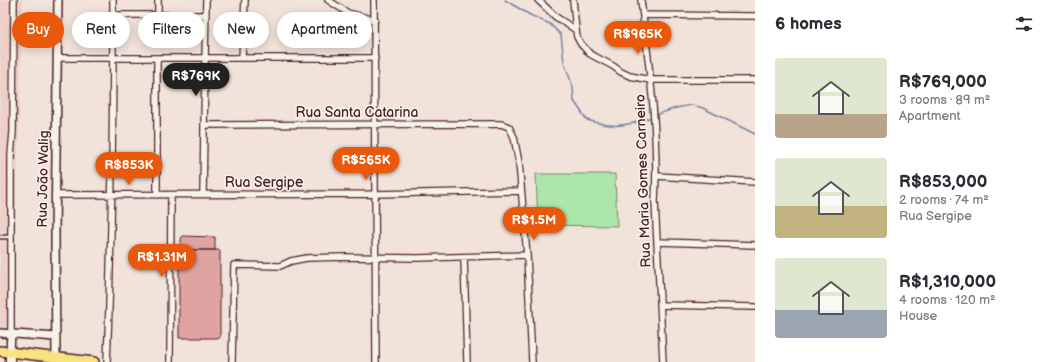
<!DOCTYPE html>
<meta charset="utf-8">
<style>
body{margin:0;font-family:"Balsamiq Sans",sans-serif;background:#f7f7f7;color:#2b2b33;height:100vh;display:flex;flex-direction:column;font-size:15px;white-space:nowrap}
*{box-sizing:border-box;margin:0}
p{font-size:13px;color:#7c7c81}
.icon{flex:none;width:22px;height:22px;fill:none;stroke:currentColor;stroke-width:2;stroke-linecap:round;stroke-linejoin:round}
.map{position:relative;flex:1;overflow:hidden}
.side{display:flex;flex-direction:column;background:#fff;width:300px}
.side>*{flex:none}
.hud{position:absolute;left:12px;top:12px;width:380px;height:36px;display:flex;gap:8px}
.price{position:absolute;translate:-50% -34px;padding:0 9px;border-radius:14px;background:#ea580c;color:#fff;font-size:13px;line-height:26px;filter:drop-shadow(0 1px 2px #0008)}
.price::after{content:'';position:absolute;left:50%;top:24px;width:12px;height:9px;margin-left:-6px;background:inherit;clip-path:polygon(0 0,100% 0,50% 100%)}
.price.current{background:#222;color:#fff}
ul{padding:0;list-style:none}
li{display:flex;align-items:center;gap:12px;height:100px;padding:0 20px}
li span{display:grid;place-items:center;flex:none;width:112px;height:80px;border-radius:4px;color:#555}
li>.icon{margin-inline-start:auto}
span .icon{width:48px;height:48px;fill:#fffc;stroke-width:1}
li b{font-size:17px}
h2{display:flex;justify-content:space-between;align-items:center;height:48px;padding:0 20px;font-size:17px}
.pill{padding:0 14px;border-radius:18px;background:#fff;box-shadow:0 2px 10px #0003;font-size:14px;line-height:36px}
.pill.current{background:#ea580c;color:#fff}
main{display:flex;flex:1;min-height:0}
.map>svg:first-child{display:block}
.built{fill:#ecd0c9}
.green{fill:#ade6aa;stroke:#7c826a}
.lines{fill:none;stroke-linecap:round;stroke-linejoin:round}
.stream{stroke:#75829f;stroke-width:1.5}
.building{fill:#dfa4a2;stroke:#4a1f2b}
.service-casing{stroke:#4a1f2b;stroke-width:5.5}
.minor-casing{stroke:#4a1f2b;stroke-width:8}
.tertiary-casing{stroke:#4a1f2b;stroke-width:10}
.secondary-casing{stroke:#4a1f2b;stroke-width:11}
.primary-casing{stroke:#4a1f2b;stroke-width:12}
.service{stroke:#f7f3e8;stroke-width:2.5}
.minor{stroke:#f7f3e8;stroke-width:5.5}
.tertiary{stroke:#f7f3e8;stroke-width:7}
.secondary{stroke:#f7f3e8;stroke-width:8}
.primary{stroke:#f8e281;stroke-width:9}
.labels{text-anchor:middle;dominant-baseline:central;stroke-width:3;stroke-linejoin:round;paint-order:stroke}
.street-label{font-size:14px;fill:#4a1f2b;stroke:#f7f3e8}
</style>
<main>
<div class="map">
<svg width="755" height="362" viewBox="0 0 755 362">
<rect width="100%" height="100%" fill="#f2e3da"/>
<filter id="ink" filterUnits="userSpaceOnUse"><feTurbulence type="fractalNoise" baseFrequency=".025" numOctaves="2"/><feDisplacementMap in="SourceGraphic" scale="8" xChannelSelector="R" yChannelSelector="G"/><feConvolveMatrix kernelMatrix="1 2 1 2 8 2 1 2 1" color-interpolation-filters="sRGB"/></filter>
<g filter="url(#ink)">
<path class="built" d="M0 0H23L12 336 0 334Z"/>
<path class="green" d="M536 174H615L617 226 538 225Z"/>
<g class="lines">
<path class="stream" d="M505 0 530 15 550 24 561 35 564 62 573 87 574 101 587 120C594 122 602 124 609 125 623 127 639 122 652 117
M655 115 676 108 692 105 703 108 755 134"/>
</g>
<path class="building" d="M182 236 215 237V250H179Z
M179 250H220V338H179Z"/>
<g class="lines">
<g class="service-casing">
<path id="service" d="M0 237H10"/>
</g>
<g class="minor-casing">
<path id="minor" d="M328 0 348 13 375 20
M374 0 376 362
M538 0 556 17 576 30
M573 0 576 30 577 37 581 44 590 54 613 66 621 72 630 76 650 80H755
M641 0C649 66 659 134 655 201L663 362
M113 15H206
M158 15V0
M643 15 755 16
M57 58H375
M242 58 245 0
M204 125 501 124 509 127 514 137 519 163 527 255 532 362
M657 176 755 182
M203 194 206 0
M55 195 375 194 521 191
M157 195V58
M658 242 755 245
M464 257 467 362
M661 305 755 307
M11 334V155L13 132 14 0
M107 362C112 241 113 121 113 0
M170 362 171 195
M232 362 234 265 280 266 291 261 307 258 344 257 417 258 527 255"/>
</g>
<g class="tertiary-casing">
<path id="tertiary" d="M0 333 56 337
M10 352 11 334
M56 357 55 235 58 0"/>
</g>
<g class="secondary-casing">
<path id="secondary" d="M10 362V352"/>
</g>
<g class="primary-casing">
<path id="primary" d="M0 351 94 362"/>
</g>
<use href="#service" class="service"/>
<use href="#minor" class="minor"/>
<use href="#tertiary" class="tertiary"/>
<use href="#secondary" class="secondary"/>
<use href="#primary" class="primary"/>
</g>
</g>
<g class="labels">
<g class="street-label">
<text x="357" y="112">Rua Santa Catarina</text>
<text transform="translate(43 179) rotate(-89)">Rua João Walig</text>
<text transform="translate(643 181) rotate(-92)">Rua Maria Gomes Carneiro</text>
<text x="264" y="182">Rua Sergipe</text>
</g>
</g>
</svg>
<b class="price" style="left:638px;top:55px">R$965K</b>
<b class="price current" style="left:196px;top:97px">R$769K</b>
<b class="price" style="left:366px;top:181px">R$565K</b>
<b class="price" style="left:129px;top:186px">R$853K</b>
<b class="price" style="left:534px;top:241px">R$1.5M</b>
<b class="price" style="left:162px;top:278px">R$1.31M</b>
<div class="hud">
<a class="pill current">Buy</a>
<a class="pill">Rent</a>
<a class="pill">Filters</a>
<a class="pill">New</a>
<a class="pill">Apartment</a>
</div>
</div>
<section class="side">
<h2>6 homes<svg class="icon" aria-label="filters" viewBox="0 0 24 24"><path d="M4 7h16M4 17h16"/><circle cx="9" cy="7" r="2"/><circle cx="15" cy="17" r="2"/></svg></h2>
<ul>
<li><span style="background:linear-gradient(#dfe7d0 70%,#b9a48a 0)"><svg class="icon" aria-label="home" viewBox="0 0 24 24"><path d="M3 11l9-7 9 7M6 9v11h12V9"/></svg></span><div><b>R$769,000</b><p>3 rooms · 89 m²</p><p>Apartment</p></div></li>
<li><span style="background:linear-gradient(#dfe7d0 60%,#c2b280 0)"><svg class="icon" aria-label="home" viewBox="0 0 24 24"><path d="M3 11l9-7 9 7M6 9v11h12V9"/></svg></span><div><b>R$853,000</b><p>2 rooms · 74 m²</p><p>Rua Sergipe</p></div></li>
<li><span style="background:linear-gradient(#dfe7d0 65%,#9aa5b1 0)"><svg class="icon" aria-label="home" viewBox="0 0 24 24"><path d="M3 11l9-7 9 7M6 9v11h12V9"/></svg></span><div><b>R$1,310,000</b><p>4 rooms · 120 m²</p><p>House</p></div></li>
</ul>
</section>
</main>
